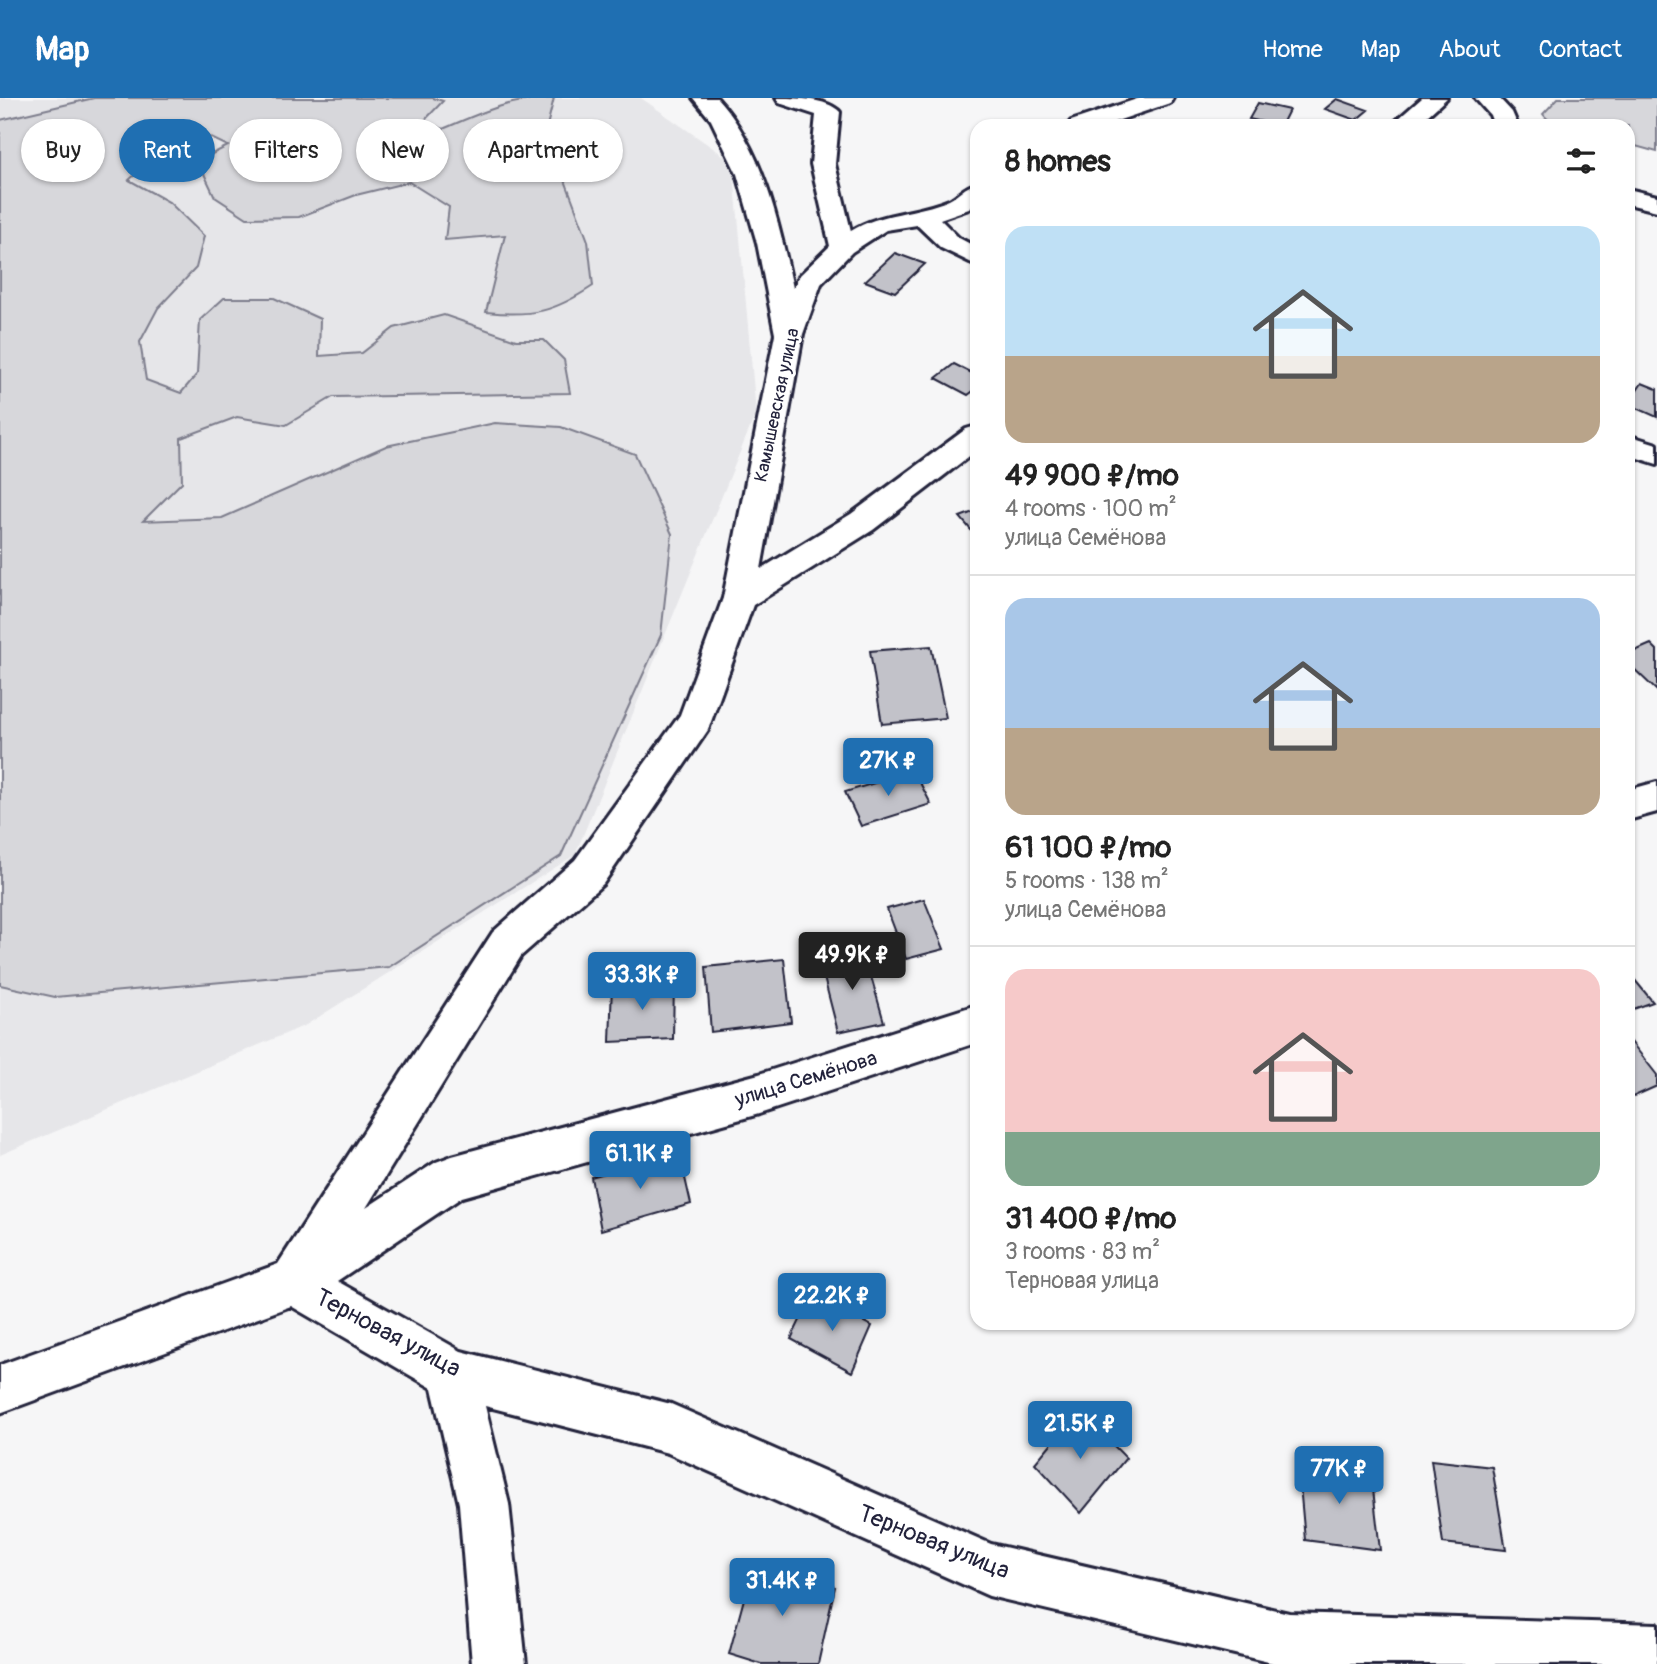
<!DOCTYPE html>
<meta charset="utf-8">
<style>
body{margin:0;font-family:Pangolin,sans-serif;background:#f2f2f2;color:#222;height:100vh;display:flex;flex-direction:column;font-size:26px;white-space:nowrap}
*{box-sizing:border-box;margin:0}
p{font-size:23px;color:#767676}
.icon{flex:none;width:38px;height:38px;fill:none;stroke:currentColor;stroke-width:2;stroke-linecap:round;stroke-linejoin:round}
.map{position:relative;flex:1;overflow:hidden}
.sheet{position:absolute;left:970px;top:21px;width:665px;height:1211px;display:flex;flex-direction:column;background:#fff;border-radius:21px;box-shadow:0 2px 5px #0004}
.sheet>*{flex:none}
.banner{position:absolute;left:21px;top:21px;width:665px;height:63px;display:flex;gap:14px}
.price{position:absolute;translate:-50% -60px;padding:0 16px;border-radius:7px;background:#1f6fb2;color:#fff;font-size:23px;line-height:46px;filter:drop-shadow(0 2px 4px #0008)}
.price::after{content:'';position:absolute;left:50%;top:42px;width:21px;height:16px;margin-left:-10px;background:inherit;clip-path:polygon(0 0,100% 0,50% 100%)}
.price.selected{background:#222;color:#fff}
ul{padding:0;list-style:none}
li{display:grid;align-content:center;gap:14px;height:371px;padding:0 35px}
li+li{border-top:2px solid #e0e0e0}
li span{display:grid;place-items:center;height:217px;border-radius:21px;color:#555}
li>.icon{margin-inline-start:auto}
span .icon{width:126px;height:126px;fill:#fffc;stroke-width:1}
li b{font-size:30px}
h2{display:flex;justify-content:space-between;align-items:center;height:84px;padding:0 35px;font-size:30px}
.tag{padding:0 24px;border-radius:32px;background:#fff;box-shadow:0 2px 5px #0004;font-size:24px;line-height:63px}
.tag.selected{background:#1f6fb2;color:#fff}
header{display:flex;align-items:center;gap:42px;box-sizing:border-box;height:98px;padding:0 35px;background:#1f6fb2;color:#fff}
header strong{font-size:33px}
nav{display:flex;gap:38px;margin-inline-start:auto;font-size:24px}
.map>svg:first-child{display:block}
.built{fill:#e6e6e9}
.green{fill:#d7d7db;stroke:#7c7c8b;stroke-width:2}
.building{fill:#c2c2c9;stroke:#22223b;stroke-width:2}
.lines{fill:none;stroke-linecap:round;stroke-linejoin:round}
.minor-casing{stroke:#22223b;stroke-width:6}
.minor{fill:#fff;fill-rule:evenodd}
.labels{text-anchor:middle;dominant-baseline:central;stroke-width:6;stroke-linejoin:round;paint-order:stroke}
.far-street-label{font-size:18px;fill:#22223b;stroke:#fff}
.street-label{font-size:21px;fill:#22223b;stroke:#fff}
.near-street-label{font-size:24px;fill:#22223b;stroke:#fff}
</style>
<header>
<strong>Map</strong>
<nav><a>Home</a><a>Map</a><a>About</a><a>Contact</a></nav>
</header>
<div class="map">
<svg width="1657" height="1566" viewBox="0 0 1657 1566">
<rect width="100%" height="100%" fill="#f6f6f7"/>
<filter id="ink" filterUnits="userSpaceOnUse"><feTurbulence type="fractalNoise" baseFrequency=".0143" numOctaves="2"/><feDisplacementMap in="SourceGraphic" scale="14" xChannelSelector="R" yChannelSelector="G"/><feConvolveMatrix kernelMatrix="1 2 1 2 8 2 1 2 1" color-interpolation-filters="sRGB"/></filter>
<g filter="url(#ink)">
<path class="built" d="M0 0H641L733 64 756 315 575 757 306 927 0 1057Z"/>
<path class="green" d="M94 0H433L443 3 424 23 443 31C480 15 512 0 554 0L546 32 588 143 593 188C554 214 532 219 486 214L505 137 445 142 449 109 409 84 356 97 299 119 247 120 215 99 198 63 228 48 203 36 165 50 129 82 169 104 204 138 196 170 158 210 140 244 146 282 181 295 197 276 200 222 224 200H274L320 221 319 258 362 255 394 230 444 217 516 242H544L564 262 570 295 333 299 286 327 237 319 181 340 182 384 143 423 222 420 386 348 495 325 561 329 635 356 672 436 661 537 561 758 389 869 55 899 0 887V22Z
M1558 0H1657V54L1628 46V28C1605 28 1557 37 1543 16Z"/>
<path class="building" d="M1337 1 1368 12 1356 22 1325 11Z
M1258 5 1289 12 1281 28 1249 21Z
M895 155 925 166 895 194 865 183Z
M954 266 976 277V291L968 297 936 280Z
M1642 285 1657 291V319L1628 306Z
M976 413V438L960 419Z
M1651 546 1657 552V593L1628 565V556Z
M931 548 946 620 882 626 870 553Z
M914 673 931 706 861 728 845 694Z
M924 801 944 851 906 861 887 811Z
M864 854 884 924 838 934 820 864Z
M784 861 791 924 711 934 706 869Z
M1634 881 1653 904 1628 913V883Z
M674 883 673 941 610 944 612 886Z
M1628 940 1657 977V988L1628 1001Z
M679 1054 691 1106 601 1132 591 1079Z
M812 1197 872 1228 852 1274 791 1241Z
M1079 1312 1126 1360 1081 1415 1035 1365Z
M1431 1362 1492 1369 1506 1452 1443 1445Z
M1298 1365 1371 1374 1380 1452 1305 1442Z
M754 1464 835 1489 818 1566H761L729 1556Z"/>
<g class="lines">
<g class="minor-casing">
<path id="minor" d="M693 0H717C763 50 779 125 793 190L800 177 830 148 811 66 816 17 779 5 776 0C795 0 827 0 840 14L835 66 851 133C881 114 916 116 949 102 959 97 965 88 976 86V105L969 111 940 121 959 140 976 149V167L941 150 917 127 886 132 852 154 821 186 803 236 761 471 851 416 966 331 976 328V353L873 432 753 507 708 632 603 786 521 858 366 1110 436 1064 452 1058 759 976 976 907V945L759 1016 462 1099 337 1183 461 1253 671 1306 991 1446 1289 1515 1657 1526V1566H1277L989 1498 668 1355 485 1308 509 1406 526 1566H472L459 1406 432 1290 291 1208 0 1315V1267L278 1166 493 834 575 762 680 617 723 500 775 236 757 145 737 76 711 22Z
M1140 0H1173L1170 5 1102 28H1067L1071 23Z
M1422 0H1447L1416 28H1390Z
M1475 0H1499L1512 14 1518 28H1494L1490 17Z
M1628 91 1657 98V113L1628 106Z
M1628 337 1657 346V366L1628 357Z
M1657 684V714L1628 722V692Z"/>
</g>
<use href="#minor" class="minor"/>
</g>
</g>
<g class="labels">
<g class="far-street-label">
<text transform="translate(777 307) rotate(-78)">Камышевская улица</text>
</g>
<g class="street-label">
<text transform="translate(806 981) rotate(-17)">улица Семёнова</text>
</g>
<g class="near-street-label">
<text transform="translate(388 1235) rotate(28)">Терновая улица</text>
<text transform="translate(934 1444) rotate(22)">Терновая улица</text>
</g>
</g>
</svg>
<b class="price" style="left:888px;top:700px">27K ₽</b>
<b class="price selected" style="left:852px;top:894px">49.9K ₽</b>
<b class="price" style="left:642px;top:914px">33.3K ₽</b>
<b class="price" style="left:640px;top:1093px">61.1K ₽</b>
<b class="price" style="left:832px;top:1235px">22.2K ₽</b>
<b class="price" style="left:1080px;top:1363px">21.5K ₽</b>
<b class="price" style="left:1339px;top:1408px">77K ₽</b>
<b class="price" style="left:782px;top:1520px">31.4K ₽</b>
<div class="banner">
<a class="tag">Buy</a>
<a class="tag selected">Rent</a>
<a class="tag">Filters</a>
<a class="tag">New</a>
<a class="tag">Apartment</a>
</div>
<section class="sheet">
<h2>8 homes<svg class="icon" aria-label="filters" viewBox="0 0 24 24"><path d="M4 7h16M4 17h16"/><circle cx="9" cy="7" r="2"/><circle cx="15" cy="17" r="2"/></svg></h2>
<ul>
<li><span style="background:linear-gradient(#bfe0f5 60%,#b9a48a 0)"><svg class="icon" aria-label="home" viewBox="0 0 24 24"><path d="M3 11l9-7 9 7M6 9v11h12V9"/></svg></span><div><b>49 900 ₽/mo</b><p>4 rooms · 100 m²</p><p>улица Семёнова</p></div></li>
<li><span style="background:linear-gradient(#a9c7e8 60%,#b9a48a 0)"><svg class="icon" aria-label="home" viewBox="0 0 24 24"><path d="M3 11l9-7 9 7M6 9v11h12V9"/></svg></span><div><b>61 100 ₽/mo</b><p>5 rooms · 138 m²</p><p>улица Семёнова</p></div></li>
<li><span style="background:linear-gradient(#f6c9c9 75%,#7fa58c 0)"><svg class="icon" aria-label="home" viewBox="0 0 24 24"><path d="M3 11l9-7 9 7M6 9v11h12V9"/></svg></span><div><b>31 400 ₽/mo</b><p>3 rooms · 83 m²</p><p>Терновая улица</p></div></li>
</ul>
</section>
</div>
